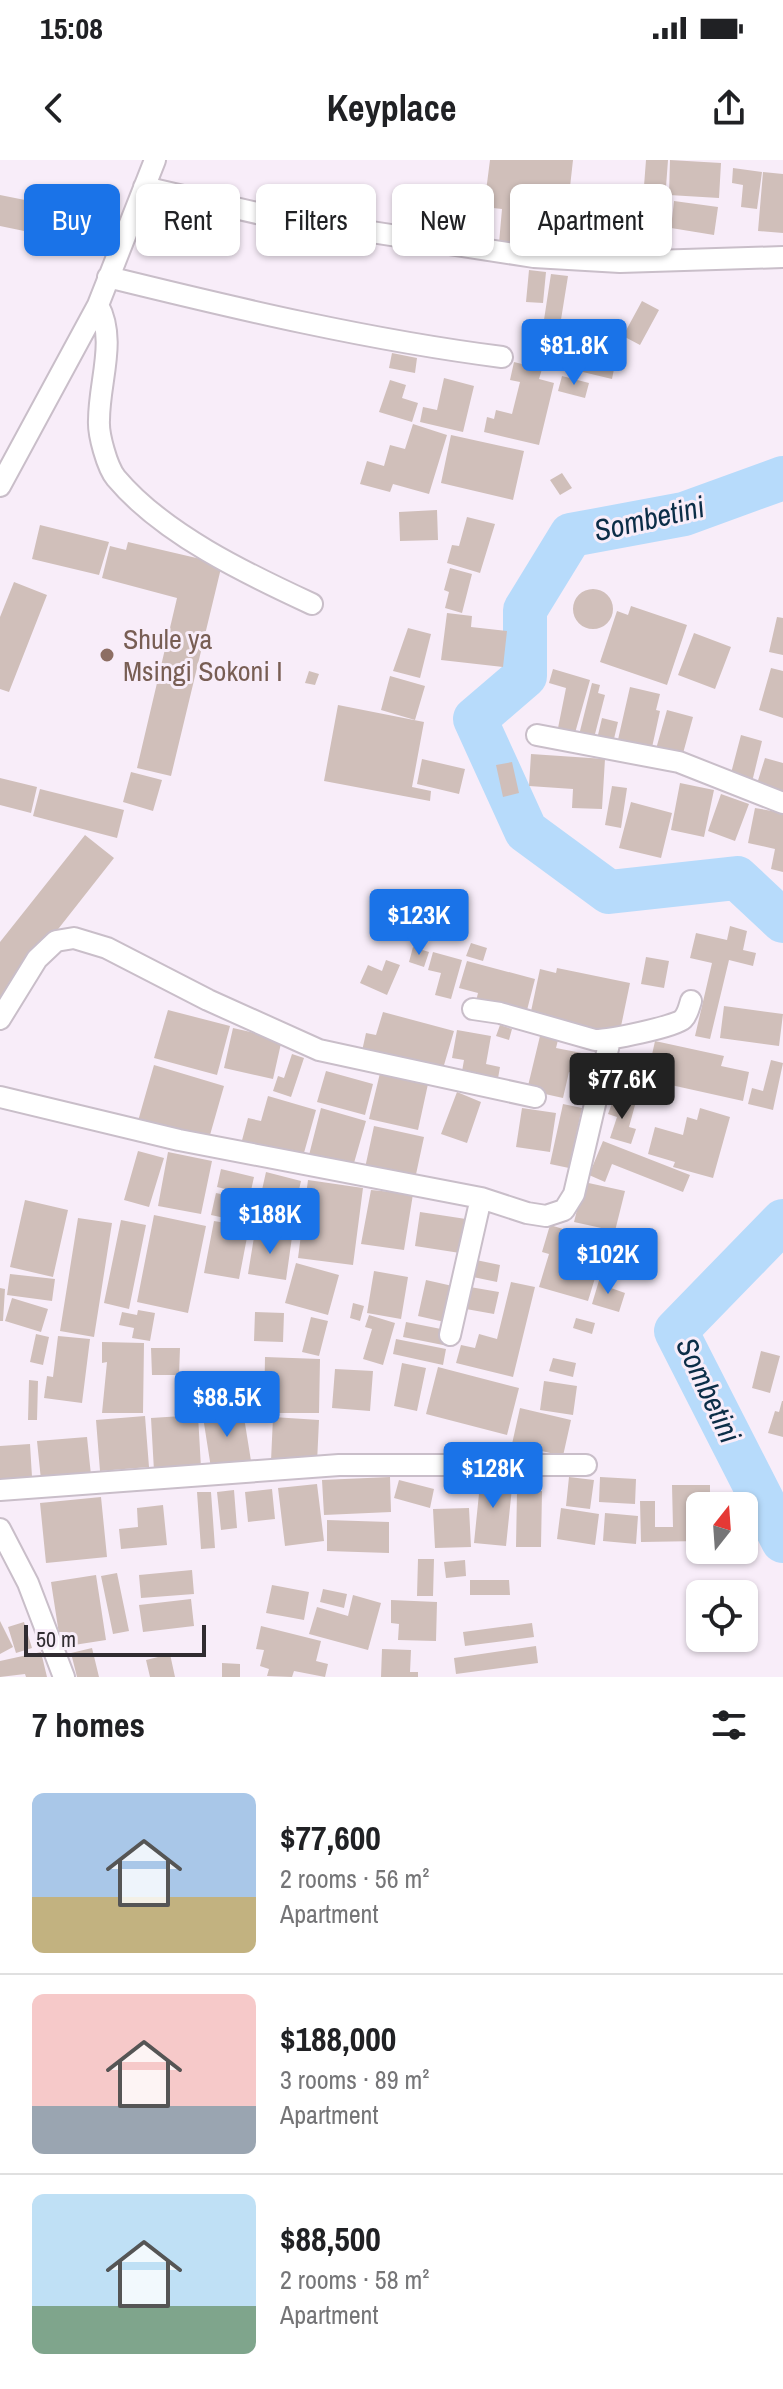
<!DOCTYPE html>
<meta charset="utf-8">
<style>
body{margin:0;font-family:"Archivo Narrow",sans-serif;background:#f6f6f6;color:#202124;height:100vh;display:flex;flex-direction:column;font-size:30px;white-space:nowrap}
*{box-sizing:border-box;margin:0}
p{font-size:26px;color:#757577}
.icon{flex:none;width:44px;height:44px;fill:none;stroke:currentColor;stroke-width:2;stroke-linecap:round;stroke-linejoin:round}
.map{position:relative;height:1517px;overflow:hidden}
.sheet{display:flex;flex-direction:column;background:#fff;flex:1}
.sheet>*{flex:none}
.guide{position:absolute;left:24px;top:24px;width:736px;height:72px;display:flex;gap:16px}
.needle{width:52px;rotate:17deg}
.tools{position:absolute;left:686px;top:1332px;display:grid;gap:16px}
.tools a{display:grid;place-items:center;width:72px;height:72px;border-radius:12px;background:#fff;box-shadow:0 2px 6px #0004;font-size:40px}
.scale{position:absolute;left:24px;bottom:20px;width:182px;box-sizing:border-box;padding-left:8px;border:4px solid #302c31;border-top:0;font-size:22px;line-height:28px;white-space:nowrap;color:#302c31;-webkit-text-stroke:6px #f8edf9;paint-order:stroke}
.price{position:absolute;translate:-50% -68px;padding:0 18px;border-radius:8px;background:#1a73e8;color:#fff;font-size:26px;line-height:52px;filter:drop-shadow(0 2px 4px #0008)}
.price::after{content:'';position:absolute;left:50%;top:48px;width:24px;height:18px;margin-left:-12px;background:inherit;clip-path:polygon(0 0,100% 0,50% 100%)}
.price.on{background:#222;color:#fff}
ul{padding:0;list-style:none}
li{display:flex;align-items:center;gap:24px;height:200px;padding:0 32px}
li+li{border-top:2px solid #e0e0e0}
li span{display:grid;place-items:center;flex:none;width:224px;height:160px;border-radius:12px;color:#555}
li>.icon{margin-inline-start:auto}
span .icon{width:96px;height:96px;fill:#fffc;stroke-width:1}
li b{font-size:34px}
h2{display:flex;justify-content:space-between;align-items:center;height:96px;padding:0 32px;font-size:34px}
.chip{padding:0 28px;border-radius:12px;background:#fff;box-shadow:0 2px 6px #0004;font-size:28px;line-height:72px}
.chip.on{background:#1a73e8;color:#fff}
.status{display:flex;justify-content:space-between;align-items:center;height:56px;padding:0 40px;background:#fff;direction:ltr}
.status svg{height:22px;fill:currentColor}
header{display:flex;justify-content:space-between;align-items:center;height:104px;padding:0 32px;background:#fff;font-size:36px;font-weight:700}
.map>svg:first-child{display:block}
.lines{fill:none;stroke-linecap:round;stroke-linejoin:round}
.river{stroke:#b7dbfb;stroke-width:44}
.building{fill:#d0bfba}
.minor-casing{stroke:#c9bec9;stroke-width:24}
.minor{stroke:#fff;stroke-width:20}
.education-dot{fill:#8d6e63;stroke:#f8edf9;stroke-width:3}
.labels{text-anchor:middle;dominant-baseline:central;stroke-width:6;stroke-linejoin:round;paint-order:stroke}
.education-label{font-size:28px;fill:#785e54;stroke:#f8edf9;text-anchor:start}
.water-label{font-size:30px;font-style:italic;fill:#0b2d47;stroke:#f8edf9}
</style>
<div class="status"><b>15:08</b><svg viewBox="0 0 49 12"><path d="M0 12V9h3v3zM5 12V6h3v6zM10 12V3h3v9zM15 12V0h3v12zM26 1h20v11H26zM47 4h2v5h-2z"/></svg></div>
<header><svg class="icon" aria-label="back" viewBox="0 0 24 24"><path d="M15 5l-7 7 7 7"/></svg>Keyplace<svg class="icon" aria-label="share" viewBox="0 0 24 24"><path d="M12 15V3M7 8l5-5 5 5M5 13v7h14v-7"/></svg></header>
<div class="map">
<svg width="783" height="1517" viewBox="0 0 783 1517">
<rect width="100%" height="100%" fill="#f8edf9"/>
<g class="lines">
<path class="river" d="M783 318 684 354 571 375 525 450V516L475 559 526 671 609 732 737 718 783 761
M783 1061 676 1171 783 1381"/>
</g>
<path class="building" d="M490 0H573L563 90 499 83 502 49 484 47Z
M646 0H668L664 54 642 52Z
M670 0 721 3 719 38 669 35Z
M733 8 762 12 757 49 741 47 743 25 732 23Z
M763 12 783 14V73L758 71Z
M575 31 592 32 589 58 623 62 619 96 574 91Z
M0 35 35 42 29 72 0 66Z
M674 41 718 47 714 75 671 68Z
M462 55 491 58 489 74 460 71Z
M529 110 546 112 543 143 526 142Z
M551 114 568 116 555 197 546 196 547 187 540 186Z
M642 141 659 150 640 185 623 176Z
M566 187 616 199 612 219 562 207Z
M392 193 417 198 415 213 389 208Z
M514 202 542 209 539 219 554 223 539 285 484 272 487 257 494 259 496 250 512 254 520 222 510 220Z
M562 216 589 223 585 238 558 231Z
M444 218 474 226 463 272 420 262 423 247 437 250Z
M390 220 406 225 402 238 418 243 412 262 379 252Z
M413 264 447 275 429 334 393 324 390 332 360 324 367 301 384 306 390 285 405 289Z
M451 275 524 291 513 340 441 323Z
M562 313 572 328 560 335 550 320Z
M437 350 438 380 400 381 399 352Z
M467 357 495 364 480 413 447 403 452 385 459 386Z
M40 365 109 382 99 415 32 399Z
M128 382 222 404 171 616 137 608 177 438 102 418 110 386 126 390Z
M450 408 472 414 462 453 445 448 449 432 444 430Z
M14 422 47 435 9 532 0 529V457Z
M573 449a20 20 0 1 1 40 0a20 20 0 1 1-40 0Z
M631 446 687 465 667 525 600 502 617 451 628 455Z
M447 453 472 456 471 467 507 471 503 507 441 500Z
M777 457 783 458V495L769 492Z
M408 468 431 474 420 518 393 511Z
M694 473 731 487 715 529 678 515Z
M771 508 783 511V558L759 550Z
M553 509 590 520 575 573 558 568 566 528 549 523Z
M309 511 319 514 315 525 305 523Z
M390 516 425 526 415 560 381 550Z
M592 523 600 525 598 533 605 535 594 578 579 575Z
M630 527 660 534 656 550 660 551 651 592 617 584Z
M338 545 424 562 412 627 431 631 430 641 324 621Z
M667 550 693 557 682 597 656 589Z
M602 558 618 562 613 583 597 579Z
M741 575 762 581 752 622 730 617Z
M531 594 605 599 602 649 572 648 573 629 529 626Z
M765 598 783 603V635L756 627Z
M422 599 465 609 459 634 417 624Z
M512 602 519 633 503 637 496 605Z
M131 612 162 620 153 651 123 642Z
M0 618 37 627 31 653 0 645Z
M680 623 714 630 704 677 671 670Z
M612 626 627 628 621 668 605 665Z
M40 629 124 650 117 678 33 656Z
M721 634 749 644 735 681 708 671Z
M631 642 672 653 661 698 619 688Z
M755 648 783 653V712L771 709 775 689 748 683Z
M85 675 114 698 0 843V782Z
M730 766 747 771 743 790 756 793 753 806 729 800 710 879 695 876 712 803 690 798 696 773 727 780Z
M471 783 487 788 483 801 466 796Z
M413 787 429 792 424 807 409 802Z
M433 792 462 800 451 839 435 835 441 813 428 810Z
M646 797 669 801 664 828 641 824Z
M386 800 400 805 387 835 360 823 368 805 382 811Z
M467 801 535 819 526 854 476 841 478 833 459 828Z
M557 808 630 823 619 876 530 856 540 809 556 813Z
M724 846 783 854 779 886 720 878Z
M168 850 230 866 217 915 154 898Z
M383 852 454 871 442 912 362 891 366 873 376 875Z
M500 865 512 869 509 880 496 876Z
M233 868 282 879 273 919 224 908Z
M457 870 491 876 486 904 500 907 497 924 461 917 464 900 452 898Z
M540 876 558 880 556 888 592 895 587 916 569 912 563 938 527 930Z
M655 881 724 896 721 906 749 912 743 941 671 925 672 919 648 913Z
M292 894 304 898 291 937 273 931 278 916 284 918Z
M771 900 783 903 773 950 748 944 752 928 763 931Z
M154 905 224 926 208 982 138 961Z
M326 911 373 924 365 955 317 942Z
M380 913 428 924 418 970 369 959Z
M457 932 481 942 467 983 441 974Z
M268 936 316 950 302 1000 241 984 248 958 261 961Z
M614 938 635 945 629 967 636 969 631 984 610 978 617 957 608 954Z
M563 944 582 948 569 1008 550 1004Z
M321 948 366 961 352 1010 308 999Z
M522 948 556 953 550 992 516 987Z
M700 948 730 957 713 1018 673 1007 675 1002 648 994 655 967 683 975 687 957 697 960Z
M374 966 424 977 415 1019 365 1008Z
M603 981 690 1015 683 1032 612 1004 605 1022 589 1015Z
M138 991 164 998 149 1047 124 1040Z
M168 992 212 1001 201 1054 158 1046Z
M221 1009 254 1017 250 1035 217 1027Z
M266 1012 301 1021 290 1069 255 1061Z
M308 1020 363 1028 353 1105 298 1098Z
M584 1022 625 1031 615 1071 574 1062Z
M371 1030 413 1034 404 1090 361 1084Z
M216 1033 257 1042 252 1064 211 1055Z
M25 1040 68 1050 53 1117 10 1107Z
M420 1052 466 1059 460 1093 415 1086Z
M154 1055 206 1066 188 1153 137 1142Z
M78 1058 112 1063 94 1177 60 1171Z
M121 1060 146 1065 129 1149 104 1143Z
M214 1061 249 1067 239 1119 204 1113Z
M550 1065 606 1082 588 1141 539 1127 549 1094 542 1092Z
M255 1071 292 1077 286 1120 248 1114Z
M610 1081 622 1084 619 1097 607 1093Z
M476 1100 500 1105 497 1122 473 1117Z
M296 1103 339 1115 328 1155 285 1143Z
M374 1111 408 1117 401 1159 367 1153Z
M10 1114 55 1119 52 1141 7 1135Z
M600 1117 614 1121 611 1128 625 1133 619 1152 592 1144Z
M426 1120 457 1127 449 1163 418 1156Z
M511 1122 535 1127 513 1217 456 1203 461 1185 475 1188 479 1174 497 1179Z
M470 1127 499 1132 494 1154 466 1149Z
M0 1128 5 1129 3 1161H0Z
M12 1138 48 1149 41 1172 5 1161Z
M353 1143 364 1146 360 1161 350 1158Z
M138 1150 155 1153 150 1181 132 1178 134 1168 119 1165 122 1152 137 1155Z
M255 1152 284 1153 283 1182 254 1181Z
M369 1155 395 1163 383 1205 363 1199 372 1169 365 1167Z
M311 1157 328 1161 319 1196 302 1192Z
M576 1158 595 1163 592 1174 573 1168Z
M406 1162 446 1170 443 1185 403 1177Z
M36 1174 49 1177 43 1205 30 1202Z
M58 1176 90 1179 82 1243 44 1238 47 1216 53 1217Z
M396 1179 446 1189 443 1205 393 1194Z
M102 1182 144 1183 143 1253H102L107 1202 102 1203Z
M151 1188H180L179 1215H152Z
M761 1191 780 1196 770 1233 752 1228Z
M265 1197 320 1199 319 1253H264Z
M553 1198 576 1203 573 1217 549 1211Z
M402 1203 426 1208 417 1251 394 1246Z
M438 1207 519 1228 507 1275 426 1254Z
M335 1209 373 1211 370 1251 332 1248Z
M29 1220 38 1221 37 1260H28Z
M544 1221 577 1226 573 1255 540 1250Z
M782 1241H783V1277L768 1273 775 1251 779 1252Z
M520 1248 571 1260 563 1296 512 1284Z
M243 1251 251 1301 211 1308 203 1257Z
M198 1255 201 1308 154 1311 151 1258Z
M145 1256 149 1307 100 1311 96 1260Z
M273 1257 319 1260 317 1303 271 1301Z
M87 1277 91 1315 41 1320 37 1281Z
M30 1284 32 1317 0 1319V1286Z
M481 1314 513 1318 506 1386 474 1383Z
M390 1317 391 1352 324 1355 322 1320Z
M569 1317 594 1320 590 1349 566 1346Z
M600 1317 636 1319 635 1344 599 1342Z
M399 1320 434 1329 430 1348 394 1338Z
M317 1324 324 1381 285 1386 278 1328Z
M672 1325H710V1346H700V1381L641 1382 640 1341H655V1367H673Z
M272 1329 275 1359 248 1362 245 1332Z
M234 1330 237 1368 221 1370 217 1332Z
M517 1331H542L541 1387H516Z
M197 1332H211L215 1388 201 1389Z
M101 1337 107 1397 46 1403 40 1343Z
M163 1345 167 1385 121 1389 119 1369 138 1367 137 1348Z
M469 1348 471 1387 435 1388 433 1349Z
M561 1348 599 1354 595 1385 557 1379Z
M605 1353 638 1356 636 1384 603 1381Z
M327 1360 389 1362V1393L327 1391Z
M418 1399H434L433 1436H417Z
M465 1400 466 1416 446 1418 444 1402Z
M192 1410 194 1434 141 1438 139 1415Z
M117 1413 129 1471 113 1474 101 1416Z
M96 1415 106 1480 61 1487 51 1422Z
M470 1420H509L510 1435H470Z
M272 1425 309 1432 304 1460 266 1453Z
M323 1429 347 1434 344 1448 320 1442Z
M353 1435 381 1443 368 1490 309 1474 317 1447 348 1456Z
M191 1439 194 1466 143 1472 139 1445Z
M391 1440 437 1442 436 1481 398 1480 399 1464 391 1463Z
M0 1461 13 1487 0 1494Z
M24 1462 32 1488 16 1493 8 1467Z
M532 1463 534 1477 465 1486 463 1472Z
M261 1466 321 1481 316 1501 328 1504 325 1517 294 1511 292 1517 267 1516 269 1509 260 1506 264 1490 256 1489Z
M536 1486 538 1503 456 1514 454 1498Z
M92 1488 99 1517H77L71 1493Z
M382 1489 411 1490 410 1512H418V1517H381Z
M41 1492 47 1517H26L25 1514 0 1517V1501Z
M170 1494 175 1517H150L146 1500Z
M222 1503 240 1504V1517H222Z"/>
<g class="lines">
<g class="minor-casing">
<path id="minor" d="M144 27 274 57 534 97 620 102 783 97
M108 117C238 149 369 180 502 197
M98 145C117 180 99 221 99 260 98 274 107 307 116 318 163 374 247 414 312 444
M0 326 98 145 155 0
M537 575 679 602 783 643
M473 849 500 853 595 880C609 880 675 867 683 859 688 854 689 847 691 841
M0 859 37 799 56 781 74 778 107 788 208 840 319 890 535 937
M0 937 179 980 481 1038 527 1053 546 1056 564 1050 574 1034 610 880
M450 1175 481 1038
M0 1330 339 1305H586
M0 1369 28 1423 64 1517"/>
</g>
<use href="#minor" class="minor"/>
</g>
<circle class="education-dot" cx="107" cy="495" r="8"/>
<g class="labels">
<g class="education-label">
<text x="123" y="479">Shule ya<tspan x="123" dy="32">Msingi Sokoni I</tspan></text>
</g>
<g class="water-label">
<text transform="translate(649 358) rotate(-13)">Sombetini</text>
<text transform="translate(709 1230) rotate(65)">Sombetini</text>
</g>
</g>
</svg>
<div class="tools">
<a><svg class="needle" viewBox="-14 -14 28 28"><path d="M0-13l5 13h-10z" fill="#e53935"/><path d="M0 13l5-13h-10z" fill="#757577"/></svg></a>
<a><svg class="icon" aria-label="locate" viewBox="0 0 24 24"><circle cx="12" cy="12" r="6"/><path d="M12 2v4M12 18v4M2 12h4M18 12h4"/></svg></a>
</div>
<div class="scale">50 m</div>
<b class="price" style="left:574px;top:227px">$81.8K</b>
<b class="price" style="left:419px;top:797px">$123K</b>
<b class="price on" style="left:622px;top:961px">$77.6K</b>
<b class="price" style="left:270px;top:1096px">$188K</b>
<b class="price" style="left:608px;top:1136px">$102K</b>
<b class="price" style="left:227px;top:1279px">$88.5K</b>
<b class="price" style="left:493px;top:1350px">$128K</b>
<div class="guide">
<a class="chip on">Buy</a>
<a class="chip">Rent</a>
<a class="chip">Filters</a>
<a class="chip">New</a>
<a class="chip">Apartment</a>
</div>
</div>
<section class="sheet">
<h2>7 homes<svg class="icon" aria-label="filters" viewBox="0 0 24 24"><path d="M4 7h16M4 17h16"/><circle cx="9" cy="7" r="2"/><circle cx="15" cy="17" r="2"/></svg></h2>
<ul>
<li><span style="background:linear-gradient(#a9c7e8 65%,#c2b280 0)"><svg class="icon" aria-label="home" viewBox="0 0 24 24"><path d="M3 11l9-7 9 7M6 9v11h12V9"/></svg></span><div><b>$77,600</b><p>2 rooms · 56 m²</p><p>Apartment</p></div></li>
<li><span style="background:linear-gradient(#f6c9c9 70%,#9aa5b1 0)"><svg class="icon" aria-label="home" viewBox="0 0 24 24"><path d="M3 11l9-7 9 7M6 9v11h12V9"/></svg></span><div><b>$188,000</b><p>3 rooms · 89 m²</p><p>Apartment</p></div></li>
<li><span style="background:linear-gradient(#bfe0f5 70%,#7fa58c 0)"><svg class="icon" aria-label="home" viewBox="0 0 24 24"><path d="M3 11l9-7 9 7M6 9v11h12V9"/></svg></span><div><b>$88,500</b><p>2 rooms · 58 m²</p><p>Apartment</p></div></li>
</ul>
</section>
